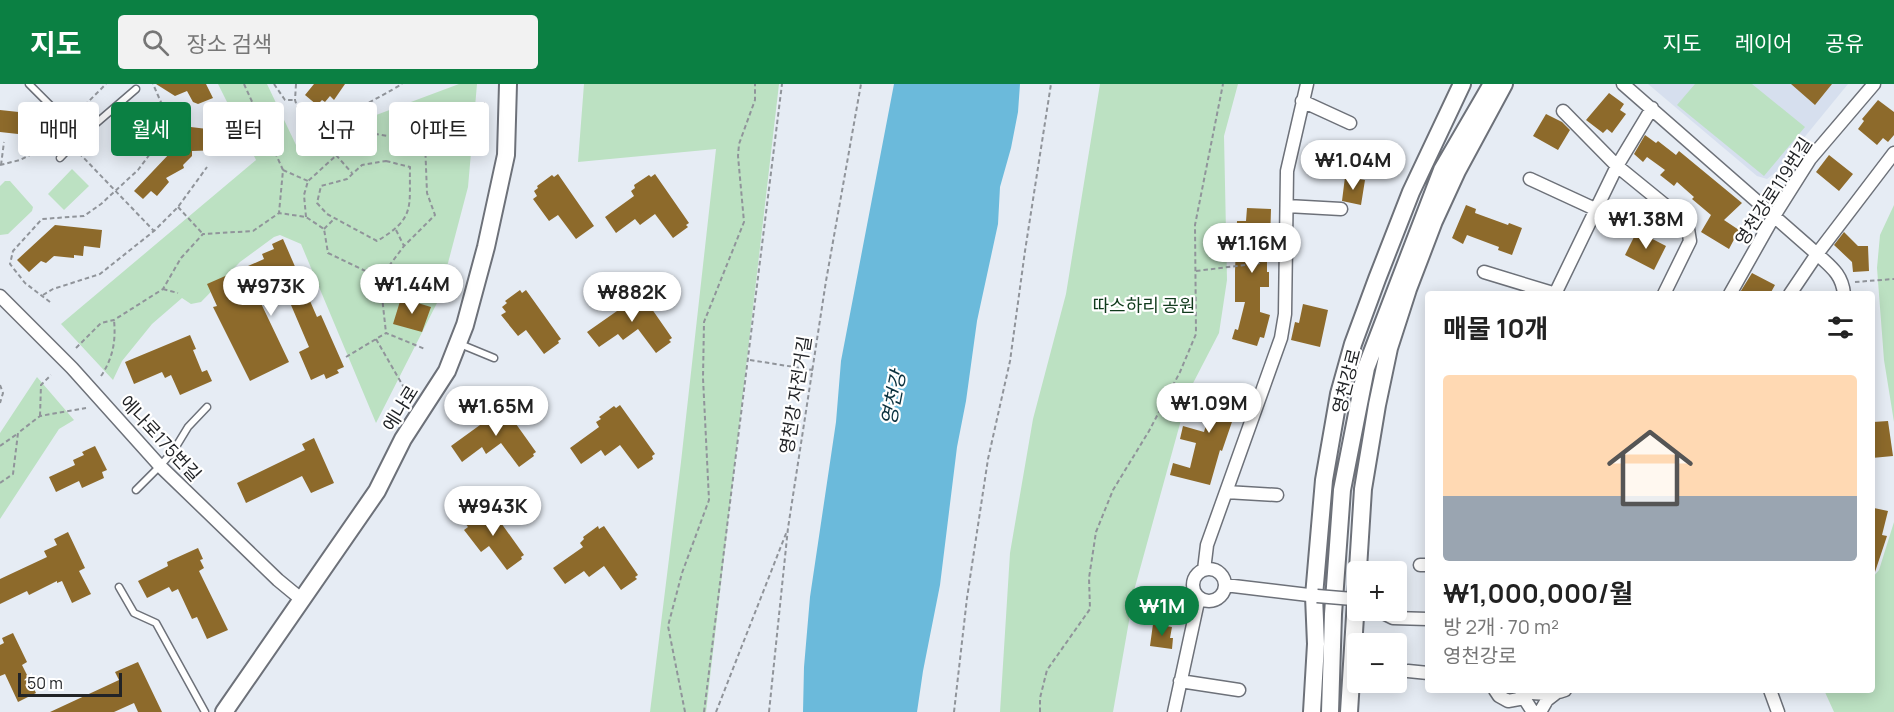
<!DOCTYPE html>
<html lang="ko">
<meta charset="utf-8">
<style>
body{margin:0;font-family:Manrope,"Noto Sans KR",sans-serif;background:#f2f2f2;color:#222;height:100vh;display:flex;flex-direction:column;font-size:22px;white-space:nowrap}
*{box-sizing:border-box;margin:0}
p{font-size:20px;color:#767676}
.icon{flex:none;width:33px;height:33px;fill:none;stroke:currentColor;stroke-width:2;stroke-linecap:round;stroke-linejoin:round}
.map{position:relative;flex:1;overflow:hidden}
.drawer{position:absolute;left:1425px;top:207px;width:450px;height:402px;display:flex;flex-direction:column;background:#fff;border-radius:6px;box-shadow:0 3px 15px #0003}
.drawer>*{flex:none}
.banner{position:absolute;left:18px;top:18px;width:570px;height:54px;display:flex;gap:12px}
.buttons{position:absolute;left:1347px;top:477px;display:grid;gap:12px}
.buttons a{display:grid;place-items:center;width:60px;height:60px;border-radius:6px;background:#fff;box-shadow:0 3px 15px #0003;font-size:30px}
.scale{position:absolute;left:18px;bottom:15px;width:104px;box-sizing:border-box;padding-left:6px;border:3px solid #222427;border-top:0;font-size:16px;line-height:21px;white-space:nowrap;color:#222427;-webkit-text-stroke:4px #fff;paint-order:stroke}
.price{position:absolute;translate:-50% -51px;padding:0 14px;border-radius:21px;background:#fff;color:#222;font-size:20px;line-height:39px;filter:drop-shadow(0 2px 3px #0008)}
.price::after{content:'';position:absolute;left:50%;top:36px;width:18px;height:14px;margin-left:-9px;background:inherit;clip-path:polygon(0 0,100% 0,50% 100%)}
.price.current{background:#0b8043;color:#fff}
ul{padding:0;list-style:none}
li{display:grid;align-content:center;gap:12px;height:318px;padding:0 18px}
li+li{border-top:2px solid #e0e0e0}
li span{display:grid;place-items:center;height:186px;border-radius:6px;color:#555}
li>.icon{margin-inline-start:auto}
span .icon{width:108px;height:108px;fill:#fffc;stroke-width:1}
li b{font-size:26px}
h2{display:flex;justify-content:space-between;align-items:center;height:72px;padding:0 18px;font-size:26px}
.chip{padding:0 21px;border-radius:6px;background:#fff;box-shadow:0 3px 15px #0003;font-size:21px;line-height:54px}
.chip.current{background:#0b8043;color:#fff}
header{display:flex;align-items:center;gap:36px;box-sizing:border-box;height:84px;padding:0 30px;background:#0b8043;color:#fff}
header strong{font-size:28px}
nav{display:flex;gap:33px;margin-inline-start:auto;font-size:21px}
.search{width:420px;height:54px;background:#f2f2f2;display:flex;align-items:center;gap:15px;box-sizing:border-box;padding:0 21px;border-radius:6px;color:#767676;font-size:22px}
.map>svg:first-child{display:block}
.built{fill:#d6dfee}
.green{fill:#bce1c2}
.water{fill:#6bbadb}
.building{fill:#8d6a2b}
.lines{fill:none;stroke-linecap:round;stroke-linejoin:round}
.lane-casing{stroke:#6d7179;stroke-width:9}
.street-casing{stroke:#6d7179;stroke-width:15}
.secondary-casing{stroke:#6d7179;stroke-width:20}
.path{stroke:#90949a;stroke-width:2;stroke-dasharray:4.5 3;stroke-linecap:butt}
.lane{stroke:#fff;stroke-width:6}
.street{stroke:#fff;stroke-width:12}
.secondary{stroke:#fff;stroke-width:16}
.street-bridge-casing{stroke:#6d7179;stroke-width:15;stroke-linecap:butt}
.street-bridge{stroke:#fff;stroke-width:12}
.labels{text-anchor:middle;dominant-baseline:central;stroke-width:4.5;stroke-linejoin:round;paint-order:stroke}
.street-label{font-size:18px;fill:#222427;stroke:#fff}
.park-label{font-size:18px;fill:#103b1c;stroke:#fff}
.water-label{font-size:20px;font-style:italic;fill:#0a313e;stroke:#fff}
</style>
<header>
<strong>지도</strong>
<div class="search"><svg class="icon" aria-label="search" viewBox="0 0 24 24"><circle cx="10" cy="10" r="6"/><path d="M15 15l6 6"/></svg>장소 검색</div>
<nav><a>지도</a><a>레이어</a><a>공유</a></nav>
</header>
<div class="map">
<svg width="1894" height="628" viewBox="0 0 1894 628">
<rect width="100%" height="100%" fill="#e6ecf4"/>
<path class="built" d="M1648 0H1848L1776 88 1767 95 1757 92Z"/>
<path class="green" d="M218 0H267L296 61 459 0H477L468 103 438 217 376 339 301 160 280 151 274 153 240 178 201 218 191 220 182 214 152 240 122 277 113 296 61 240 256 76Z
M584 0H779L706 628H650L681 378 716 65 578 78Z
M1100 0H1238L1224 52 1227 196 1219 249 1189 307 1135 503 1113 628H1000L1010 469 1033 335 1066 210Z
M1695 0H1752L1805 43 1764 92 1677 21Z
M72 85 89 102 64 126 48 110Z
M5 97H10L33 123 32 127 8 150 0 151V102Z
M1894 121V338L1884 276 1877 184 1880 151Z
M37 293 74 336 59 345 0 435V349Z
M1894 438V628H1834L1824 606H1872V494L1879 486Z"/>
<path class="water" d="M894 0H1020L1018 28 1011 64 1000 103 998 140 977 237 966 317 957 363 940 501 923 587 917 628H803L804 583 810 513 836 338 841 277Z"/>
<path class="building" d="M156 0H206L213 14 198 20 193 18 187 7 175 12Z
M314 0H345L334 16 330 12 325 18 322 16 317 21 305 11Z
M1791 0H1832L1815 21Z
M1609 9 1624 20 1620 26 1626 30 1612 49 1607 45 1603 49 1586 36Z
M1878 16 1894 28V51L1888 58 1883 54 1877 61 1858 45 1864 37 1862 35Z
M0 26 28 29 26 48 19 47 18 50 0 48Z
M1546 30 1562 38 1570 46 1558 66 1533 52Z
M174 41 224 47 221 66 192 67V72L183 81 184 84 166 94 169 98 157 112 151 107 143 115 134 107 171 68Z
M1645 51 1656 59 1658 57 1676 71 1679 67 1742 119 1724 136 1739 146 1729 165 1701 148 1711 131 1692 115 1694 113 1677 98 1674 102 1660 91 1665 86 1647 73 1643 78 1634 70Z
M1829 71 1853 90 1839 107 1816 88Z
M558 90 594 142 576 155 558 131 549 137 533 115 537 112 534 107 538 104 537 102 552 91 554 93Z
M655 90 689 139 686 141 688 143 673 154 655 130 640 141 635 135 616 149 605 133 634 112 631 107 635 104 634 101 649 91 651 93Z
M1345 93 1365 96 1361 121 1342 117Z
M1466 121 1476 125 1475 129 1508 141 1509 139 1522 144 1512 171 1498 166 1499 163 1467 151 1463 160 1452 154Z
M1247 124 1271 125 1270 159H1267V188H1269V203H1260V228L1270 231 1264 254 1260 253 1257 262 1232 255 1235 245 1238 246 1245 218H1235V187L1237 137H1246Z
M55 141 102 146 100 164 84 162 83 172 74 171V174L54 172 46 179 41 177 29 188 17 176Z
M1637 147 1666 162 1654 186 1625 171Z
M1844 148 1858 162H1868L1869 187 1853 188 1852 178 1834 161Z
M283 155 317 233 321 231 344 283 337 286 339 289 326 295 324 290 311 296 299 268 309 263 282 200 257 211 289 278 250 297 213 223 217 222 207 200 264 175 262 170 274 165 272 160Z
M1752 189 1775 201 1770 210H1739Z
M632 205 634 208 638 205 672 254 669 256 671 258 656 269 638 245 623 256 618 250 599 263 587 248 617 227 614 222 618 219 617 216Z
M520 206 522 209 526 206 561 255 558 257 559 259 544 270 526 246 518 252 501 231 506 228 502 223 507 219 505 217Z
M401 214 431 223 422 248 393 240Z
M1303 220 1328 226 1320 263 1291 256 1295 238 1299 239Z
M190 251 196 265 193 266 202 288 207 286 212 297 180 311 171 291 165 294 162 288 134 300 125 278Z
M1201 300 1243 313 1237 332H1234L1222 367 1220 366 1210 401 1170 391 1173 379 1190 384 1196 359 1180 355 1183 342 1204 348 1211 324 1195 320Z
M501 319 536 368 533 370 534 372 519 383 501 359 486 370 482 363 462 378 451 362 480 341 477 336 482 333 480 330 495 320 497 322Z
M620 321 655 370 652 372 653 375 638 385 620 361 605 372 601 366 581 380 570 364 599 343 596 338 601 335 599 333 614 322 616 324Z
M1888 337 1893 372 1872 374 1873 338Z
M314 354 334 399 311 409 302 392 246 419 237 399 305 366 302 360Z
M95 362 107 386 102 388 104 394 82 404 79 397 56 408 49 393 75 381 73 376 84 371 82 368Z
M483 422 485 425 489 422 524 471 521 473 522 475 507 486 489 462 481 468 464 446 468 443 465 439 470 435 468 433Z
M1874 424 1888 427 1882 451 1887 452 1874 491 1872 490V430Z
M598 442 599 445 604 442 638 491 635 493 637 495 621 506 604 482 589 493 584 487 565 500 553 484 583 463 580 459 584 455 583 453Z
M68 448 85 484 79 487 91 510 72 519 62 497 57 499V497L29 511 27 507 0 520V495L47 473 44 467 57 461 54 455Z
M198 464 203 475 200 476 204 484 199 487 228 546 207 555 197 533 192 535 178 505 172 508 169 503 147 514 138 497 168 482 167 478Z
M1153 540 1172 543 1170 554H1173L1172 565 1150 562Z
M13 549 27 578 22 581 36 609 18 618 5 590 0 592V561L4 559 2 554Z
M138 578 162 628H138L134 619 114 628H50L119 596 115 588Z"/>
<g class="lines">
<g class="lane-casing">
<path id="lane" d="M29 0 67 38 79 54
M60 74 79 54 136 5
M460 260 494 274
M136 406 160 382 174 366 188 343 207 323
M119 503 134 529 156 539 205 628"/>
</g>
<g class="street-casing">
<path id="street" d="M1623 0 1817 170C1831 183 1842 190 1844 210
M1302 17 1350 39
M1563 27 1617 82 1687 139 1690 157 1664 210
M1530 95 1595 125
M1287 122 1341 125
M1484 188 1556 210
M1555 210 1617 82 1652 24
M1730 210 1774 132 1810 75 1874 0
M1790 210 1817 170 1894 69
M0 212 72 284 160 382 278 496 301 515
M1226 408 1277 411
M1420 481H1428
M1193 501a16 16 0 1 1 32 0a16 16 0 1 1-32 0Z
M1204 486 1207 461 1281 254 1285 230 1287 87 1307 0
M1225 501 1317 512
M1377 526 1393 534 1428 535
M1408 587 1428 589
M1180 597 1239 606
M1495 606 1499 612 1508 617 1519 615 1525 606
M1770 606 1778 628
M1524 608C1539 610 1551 611 1565 606
M1522 611 1533 628
M1174 628 1199 513
M1540 628 1547 616 1556 609"/>
</g>
<g class="secondary-casing">
<path id="secondary" d="M224 628 377 407 403 355 447 287 465 241 486 163 506 71 508 0
M1312 628 1316 560 1314 512 1324 396 1339 310 1353 260 1377 195 1411 108 1462 0
M1330 628 1333 530 1342 406 1366 284 1442 86 1492 0
M1349 628 1363 405 1377 321 1389 264 1408 205 1434 137 1457 87 1504 0"/>
</g>
<path class="path" d="M244 0 283 86 279 129
M274 0 285 16H295
M296 0 295 16 303 41C328 43 380 13 402 0
M74 32 106 0
M79 69 154 147
M336 71 352 89
M386 77 410 83C409 123 416 134 377 157L327 130 317 119 321 102 347 95 362 81Z
M0 81 20 76 48 62 62 45
M1 81 4 58
M283 86 308 97
M178 123 203 150
M306 133 304 111 308 97 349 60 370 49 425 58
M324 145 335 134
M396 146 404 162
M1196 187 1261 179
M380 194 404 162 435 131 427 109 425 58 444 32 485 19
M1855 198 1894 195
M163 205 178 209
M43 211 53 205 100 190 154 147 178 123 207 83
M50 218 25 199 10 180 13 167 42 135 84 132 101 120 138 86 162 54 167 32 153 0
M376 255 406 307
M76 264 101 239 114 236 163 205 181 174 203 150 253 147 279 129 306 133 324 145 328 169 380 194 386 249
M346 273 386 249 425 265
M750 276 813 286
M101 292C113 274 116 257 114 236
M0 301 3 309 0 319
M40 332 41 301 51 291
M0 362 17 350
M0 399 13 390 18 349 40 332 86 324
M685 628 668 542 682 489 709 416 703 294 704 238 744 138 738 72 739 60 755 16V0
M704 628 782 0
M716 628 787 447
M769 628 788 444 826 197 861 0
M954 628 967 514 988 375 1010 277 1025 167 1051 0
M1040 628V614L1047 586 1090 525 1089 494 1096 448 1113 406 1149 347 1180 288 1196 250 1195 141 1223 0"/>
<use href="#lane" class="lane"/>
<use href="#street" class="street"/>
<use href="#secondary" class="secondary"/>
<g class="street-bridge-casing">
<path id="street-bridge" d="M1317 512 1353 515"/>
</g>
<use href="#street-bridge" class="street-bridge"/>
</g>
<g class="labels">
<g class="street-label">
<text transform="translate(1773 107) rotate(-57)">영천강로119번길</text>
<text transform="translate(1346 297) rotate(-76)">영천강로</text>
<text transform="translate(795 311) rotate(-81)">영천강 자전거길</text>
<text transform="translate(400 324) rotate(-58)">에나로</text>
<text transform="translate(161 354) rotate(47)">에나로175번길</text>
</g>
<g class="park-label">
<text x="1144" y="221">따스하리 공원</text>
</g>
<g class="water-label">
<text transform="translate(893 314) rotate(-79)">영천강</text>
</g>
</g>
</svg>
<div class="buttons">
<a>+</a>
<a>−</a>
</div>
<div class="scale">50 m</div>
<b class="price" style="left:1353px;top:107px">₩1.04M</b>
<b class="price" style="left:1646px;top:166px">₩1.38M</b>
<b class="price" style="left:1252px;top:190px">₩1.16M</b>
<b class="price" style="left:412px;top:231px">₩1.44M</b>
<b class="price" style="left:271px;top:233px">₩973K</b>
<b class="price" style="left:632px;top:239px">₩882K</b>
<b class="price" style="left:1209px;top:350px">₩1.09M</b>
<b class="price" style="left:496px;top:353px">₩1.65M</b>
<b class="price" style="left:493px;top:453px">₩943K</b>
<b class="price current" style="left:1162px;top:553px">₩1M</b>
<div class="banner">
<a class="chip">매매</a>
<a class="chip current">월세</a>
<a class="chip">필터</a>
<a class="chip">신규</a>
<a class="chip">아파트</a>
</div>
<section class="drawer">
<h2>매물 10개<svg class="icon" aria-label="filters" viewBox="0 0 24 24"><path d="M4 7h16M4 17h16"/><circle cx="9" cy="7" r="2"/><circle cx="15" cy="17" r="2"/></svg></h2>
<ul>
<li><span style="background:linear-gradient(#ffd9b3 65%,#9aa5b1 0)"><svg class="icon" aria-label="home" viewBox="0 0 24 24"><path d="M3 11l9-7 9 7M6 9v11h12V9"/></svg></span><div><b>₩1,000,000/월</b><p>방 2개 · 70 m²</p><p>영천강로</p></div></li>
</ul>
</section>
</div>
